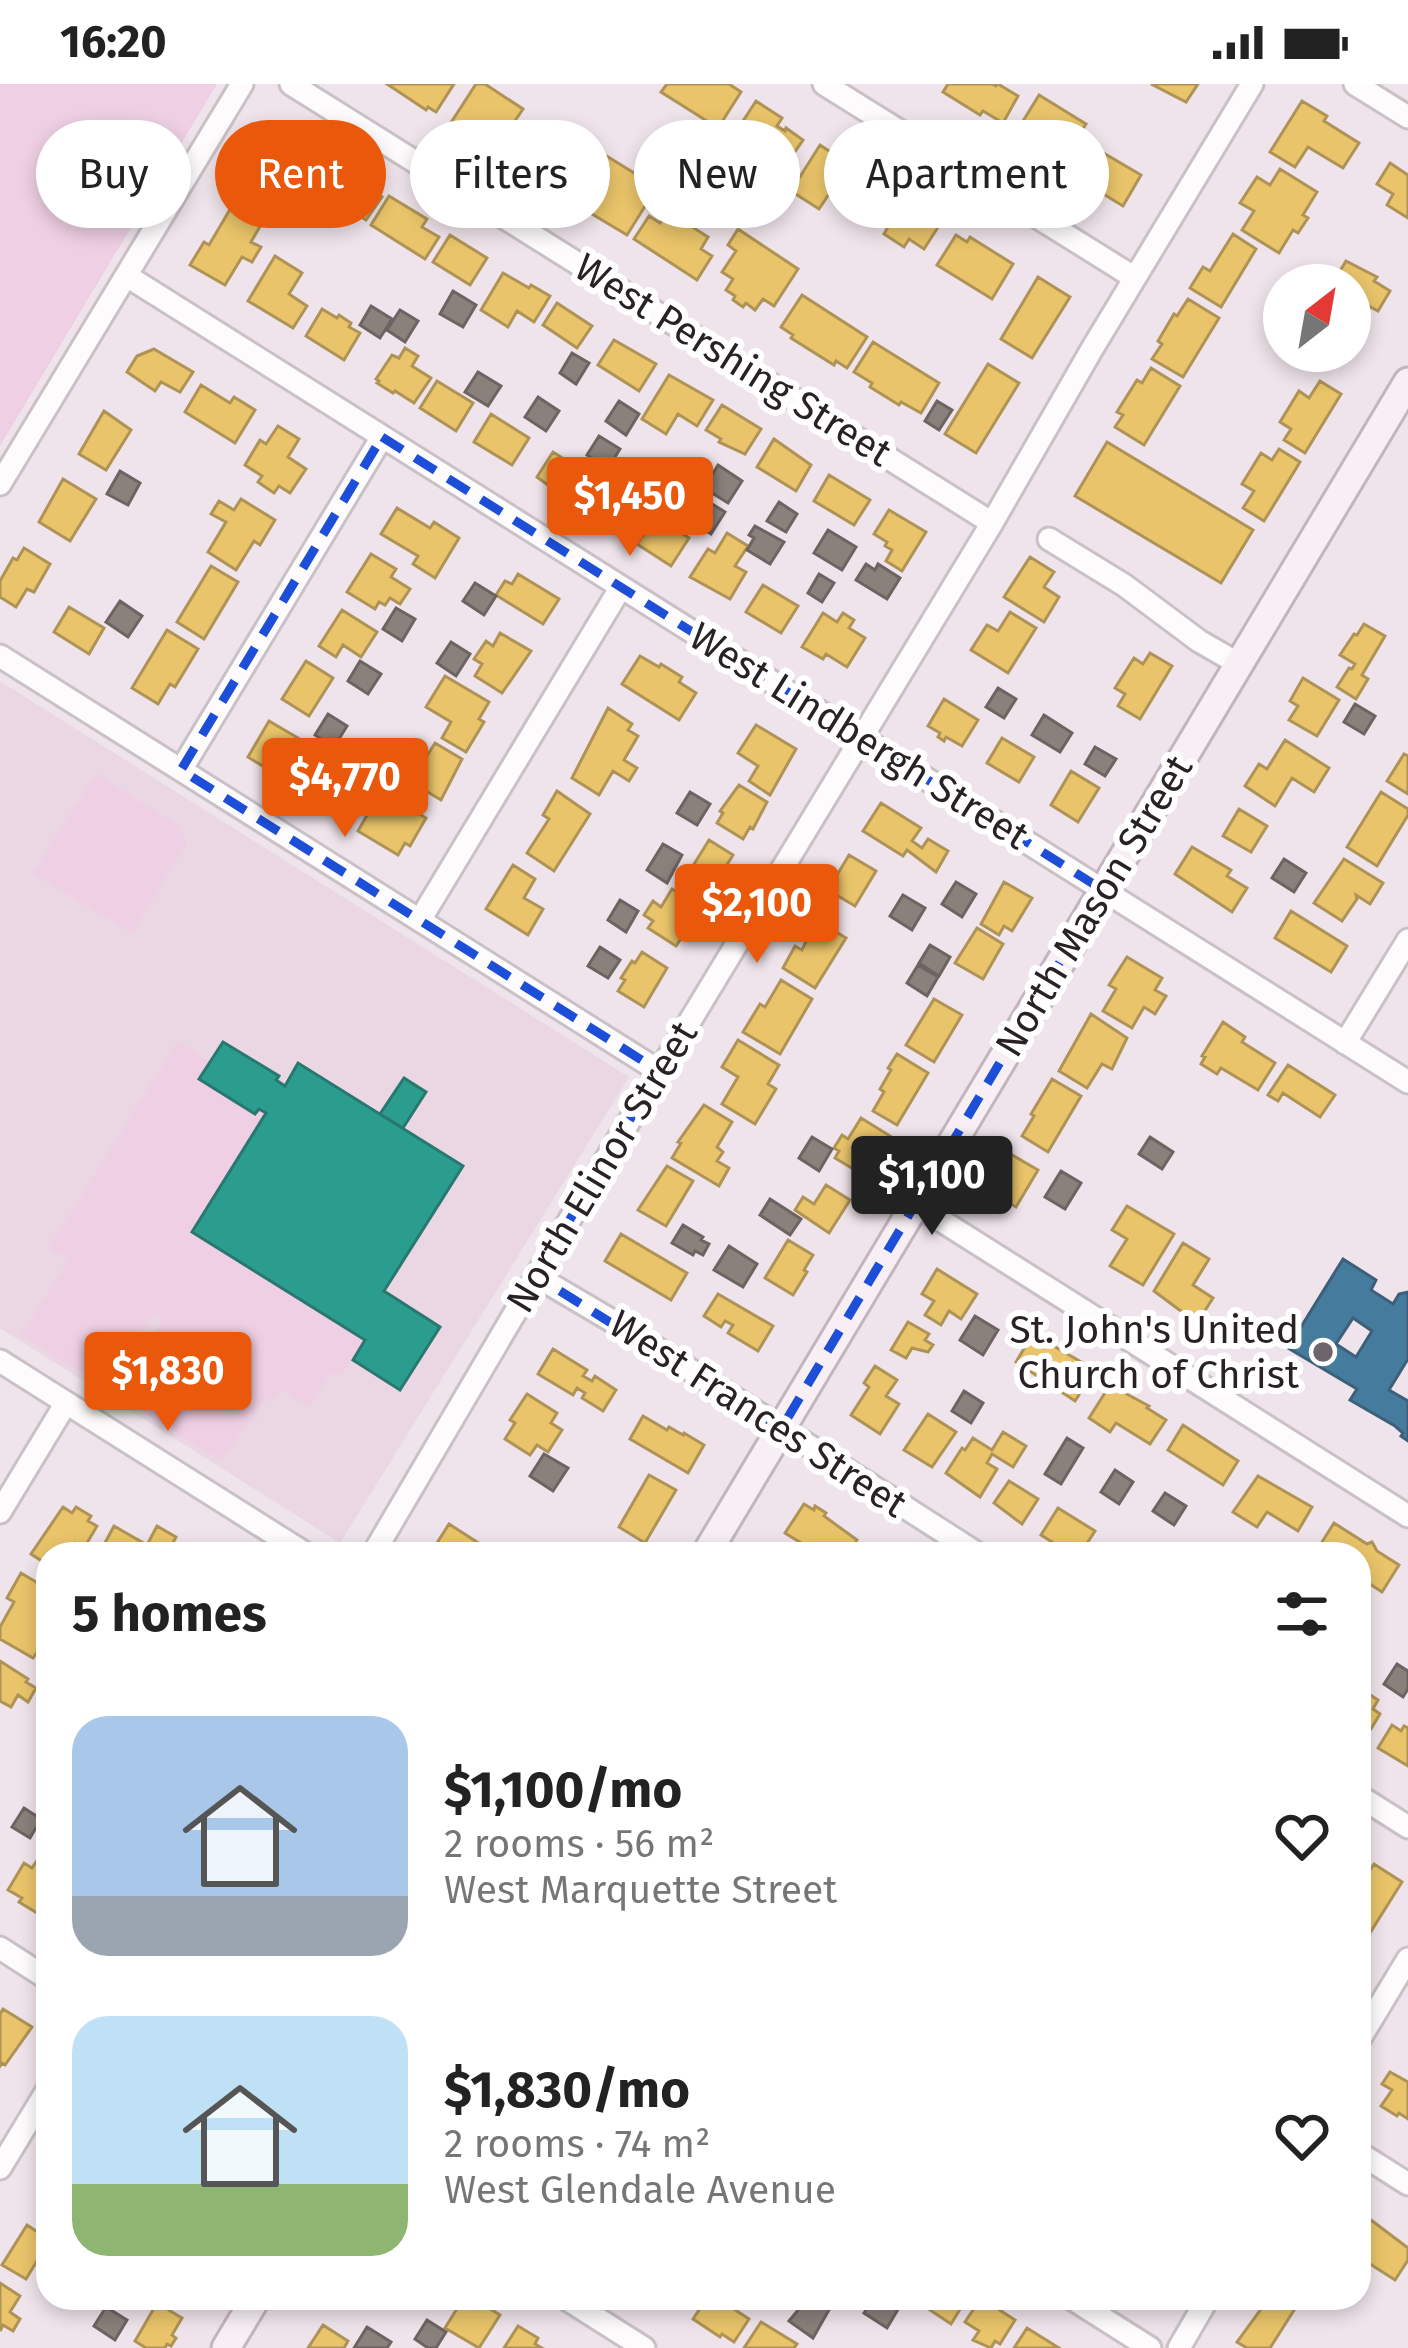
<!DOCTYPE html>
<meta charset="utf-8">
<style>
body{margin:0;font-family:"Fira Sans",sans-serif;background:#f6f6f6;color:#222;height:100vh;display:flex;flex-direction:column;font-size:45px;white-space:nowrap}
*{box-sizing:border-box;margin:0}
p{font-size:39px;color:#767676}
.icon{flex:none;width:66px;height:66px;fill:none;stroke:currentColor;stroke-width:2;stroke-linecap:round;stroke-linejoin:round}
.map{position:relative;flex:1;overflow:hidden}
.sheet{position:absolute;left:36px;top:1458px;width:1335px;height:768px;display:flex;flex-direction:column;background:#fff;border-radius:36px;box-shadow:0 6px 18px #0003}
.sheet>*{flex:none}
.top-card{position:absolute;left:36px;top:36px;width:1338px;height:108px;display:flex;gap:24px}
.needle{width:78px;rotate:31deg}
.tools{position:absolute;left:1263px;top:180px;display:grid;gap:24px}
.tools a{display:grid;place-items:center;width:108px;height:108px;border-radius:50%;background:#fff;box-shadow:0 6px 18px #0003;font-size:60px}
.price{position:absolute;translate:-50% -102px;padding:0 27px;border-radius:12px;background:#ea580c;color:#fff;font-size:39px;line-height:78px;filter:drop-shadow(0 3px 6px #0008)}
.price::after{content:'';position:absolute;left:50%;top:72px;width:36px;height:27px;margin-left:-18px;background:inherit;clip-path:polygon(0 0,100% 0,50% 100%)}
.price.active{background:#222;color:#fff}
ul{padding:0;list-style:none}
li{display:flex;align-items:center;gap:36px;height:300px;padding:0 36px}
li span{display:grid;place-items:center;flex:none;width:336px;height:240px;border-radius:36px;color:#555}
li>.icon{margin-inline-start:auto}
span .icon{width:144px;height:144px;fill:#fffc;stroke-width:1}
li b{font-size:51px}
h2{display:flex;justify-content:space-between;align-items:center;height:144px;padding:0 36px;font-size:51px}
.tag{padding:0 42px;border-radius:54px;background:#fff;box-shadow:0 6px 18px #0003;font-size:42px;line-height:108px}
.tag.active{background:#ea580c;color:#fff}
.status{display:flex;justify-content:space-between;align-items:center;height:84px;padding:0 60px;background:#fff;direction:ltr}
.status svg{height:33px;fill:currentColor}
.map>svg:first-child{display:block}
.built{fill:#ead7e3}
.green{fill:#eecfe3}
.homes{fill:#e9c46a;stroke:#af9356;stroke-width:3}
.schools{fill:#2a9d8f;stroke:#297870;stroke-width:3}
.public{fill:#457b9d;stroke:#3c6079;stroke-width:3;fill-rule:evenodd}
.industry{fill:#8a817c;stroke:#6d6462;stroke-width:3}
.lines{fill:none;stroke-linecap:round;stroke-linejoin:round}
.minor-casing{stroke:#c9c1c6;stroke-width:27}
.major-casing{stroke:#c3b5be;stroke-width:33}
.minor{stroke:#fdfbfc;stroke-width:21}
.major{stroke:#f7eff4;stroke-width:27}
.marked{fill:none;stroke:#1d4ed8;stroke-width:9;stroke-dasharray:24 15;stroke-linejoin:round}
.poi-dot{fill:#6e656b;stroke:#fff;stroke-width:4.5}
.labels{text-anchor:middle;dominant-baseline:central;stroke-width:12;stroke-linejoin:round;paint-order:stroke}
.street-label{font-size:39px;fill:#282126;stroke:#fff}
.poi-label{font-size:39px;fill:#282126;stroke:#fff;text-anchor:end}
</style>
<div class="status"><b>16:20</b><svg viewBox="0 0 49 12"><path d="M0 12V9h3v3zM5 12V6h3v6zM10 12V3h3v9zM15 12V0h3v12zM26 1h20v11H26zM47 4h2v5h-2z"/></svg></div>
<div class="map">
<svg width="1408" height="2264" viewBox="0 0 1408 2264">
<rect width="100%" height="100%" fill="#efe4eb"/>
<path class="built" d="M0 597 629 993 340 1459 0 1244Z"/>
<path class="green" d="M0 0H217L0 362Z
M96 690 179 742 186 760 132 849 33 789Z
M178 957 209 978 199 994 255 1029 259 1025 266 1029 193 1148 364 1256 342 1290 331 1289 309 1323 282 1306 275 1315 262 1318 222 1377 117 1311 163 1235 153 1230 107 1304 21 1251 69 1176 49 1164Z"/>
<path class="homes" d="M387 0H454L436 28 428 23 426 26Z
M476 0H485L523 25 496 65 490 62 488 65 458 46 460 42 452 37Z
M667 0H729L741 8 718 44 661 8Z
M948 0H992L996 2 998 0 1018 12 1003 39 983 27 980 31 943 8Z
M1151 0H1198L1186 18Z
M1039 11 1086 40 1070 65 1075 69 1062 91 1036 75 1046 58 1020 42Z
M756 17 782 34 777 42 785 47 786 44 803 56 785 82 754 62 760 53 741 40Z
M1302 17 1327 32 1324 37 1359 59 1343 84 1308 63 1295 83 1270 68Z
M276 41 313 66 297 92 277 80 268 91 251 80Z
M519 46 530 53 532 49 561 69 559 72 570 79 556 100 546 93 542 99 512 80 515 75 505 68Z
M587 60 657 103 627 151 557 109Z
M820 61 838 73 841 69 870 87 850 118 831 107 819 125 791 107Z
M1095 64 1141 91 1123 122 1077 94Z
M330 76 368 100 366 102 382 113 366 136 313 102Z
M1390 79 1408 91V134L1387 121 1393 110 1377 100Z
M1280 85 1317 108 1303 131 1308 134 1298 149 1293 146 1279 169 1242 146 1254 127 1240 119 1257 93 1270 101Z
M887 99 907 111 905 114 942 137 924 165 909 155 904 163 884 150 889 141 869 129Z
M389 112 427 135 422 143 439 153 425 175 371 141Z
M232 122 262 139 251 158 261 163 252 178 242 173 225 201 190 181 204 158 209 161Z
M667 127 708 153 701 165 712 172 697 196 634 155 649 132 660 139Z
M738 145 798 185 774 222 763 215 755 226 746 219 743 223 733 216 735 212 726 206 733 195 722 188 736 167 728 161Z
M1233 150 1256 165 1221 223 1190 204 1203 183 1210 187Z
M450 151 487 174 470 201 433 178Z
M956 151 967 158 970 153 1013 180 992 215 937 181Z
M275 172 302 189 289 210 307 222 293 244 248 217Z
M1346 177 1377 193 1374 197 1390 207 1378 227 1350 212V201H1336L1334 197Z
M503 189 529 204 531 201 550 212 534 238 517 227 508 243 481 226Z
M1038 193 1070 213 1032 274 1001 255Z
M802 211 867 253 847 284 836 277 834 281 791 254 793 251 781 243Z
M1188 215 1219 234 1183 293 1152 275 1162 260 1158 257 1174 230 1177 232Z
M557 219 592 242 577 264 543 241Z
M322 225 337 234 339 231 351 239 349 243 360 249 344 276 306 252Z
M614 256 656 280 639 307 598 281Z
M873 258 939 299 921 329 901 318 899 321 870 303 872 299 854 288Z
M405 264 418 272 412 282 431 294 414 319 395 307 393 309 377 299 379 297 376 295 392 271 399 274Z
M154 265 193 288 180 308 161 298 155 307 127 288 137 272Z
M988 280 1019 299 976 369 945 350Z
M1151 284 1180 302 1144 361 1115 343 1123 331 1117 328 1137 296 1142 299Z
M669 291 713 316 697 342 678 330 666 350 642 335Z
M437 297 473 319 456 347 420 324Z
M1320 297 1341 310 1305 369 1284 356 1291 345 1280 338 1299 307 1309 314Z
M201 301 230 319 234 313 255 326 235 359 185 328Z
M722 321 761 345 745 370 719 358 721 355 706 346Z
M104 327 131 346 106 386 79 370Z
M491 330 529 354 512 381 474 358Z
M278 342 299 355 288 373 306 385 290 409 279 402 274 409 258 398 262 392 245 381 260 356 266 360Z
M774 355 811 381 796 407 757 383Z
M1107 358 1253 446 1221 499 1075 412Z
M1279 365 1300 378 1264 437 1243 424 1254 407 1242 400 1261 369 1272 376Z
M553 368 592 393 576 418 571 415 570 417 537 393Z
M829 391 870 416 854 441 814 417Z
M63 395 96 415 70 457 39 438Z
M603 401 640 425 623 452 585 428Z
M241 415 275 436 260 461 254 457 236 486 208 468 226 438 211 430 219 417 234 426Z
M397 424 430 444 434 438 459 454 435 494 413 480 418 472 381 450Z
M889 426 926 448 902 487 886 477 892 466 885 462 887 458 874 450Z
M656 432 689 454 671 482 637 460Z
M727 449 748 462 735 482 746 488 730 515 690 493 708 465 715 469Z
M24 464 50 480 34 508 27 505 16 523 0 513V497L13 474 17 476Z
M371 470 396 485 391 493 410 505 400 520 390 514 385 521 379 518 375 525 347 508Z
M1030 473 1054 488 1044 503 1059 513 1044 538 1004 513Z
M211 482 238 498 204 555 177 538Z
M518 490 559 515 543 540 496 511 505 497 512 500Z
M763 501 798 522 781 549 746 528Z
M69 523 104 544 89 570 54 548Z
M342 526 377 548 361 573 343 561 336 573 319 562Z
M1010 528 1036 544 1008 589 971 566 987 541 998 547Z
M823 529 837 538 843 529 854 536 849 544 865 554 847 583 826 570 823 575 802 563Z
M1364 540 1385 552 1362 591 1368 595 1356 615 1337 603 1349 584 1352 585 1355 580 1340 571 1354 550 1357 551Z
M167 546 198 565 175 603 170 600 158 620 132 604Z
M500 549 531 567 502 609 475 592 482 580 474 575 486 557 493 562Z
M1150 569 1172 582 1140 635 1118 622 1125 610 1115 604 1134 574 1143 580Z
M640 572 659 583 661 580 682 593 679 598 696 609 679 636 622 600Z
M306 577 333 594 309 632 282 615Z
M445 592 489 618 479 635 484 638 466 668 442 654 451 638 426 623Z
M1303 594 1339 616 1317 652 1289 636 1298 622 1290 617Z
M944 615 978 636 962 662 946 653 944 657 938 653 940 649 928 642Z
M608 624 632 640 628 646 638 652 624 676 637 684 629 697 613 687 599 711 572 694Z
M269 637 298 654 289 669 307 680 293 704 264 687 266 684 248 673Z
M756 641 796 665 770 711 749 697 758 682 738 669Z
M1002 654 1034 673 1019 698 987 679Z
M1285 656 1329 684 1314 708 1292 694 1275 722 1245 702 1259 680 1267 685Z
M435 659 462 675 441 716 411 698Z
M1404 670 1408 672V710L1387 697Z
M1071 687 1099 704 1078 738 1051 721Z
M739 701 767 718 753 745 750 743 743 755 717 739 723 729 720 727Z
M557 707 590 730 554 787 527 769 549 735 543 731Z
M1381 708 1408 725V731L1377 782 1347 763Z
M375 717 396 729 402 720 426 734 410 762 405 759 398 771 358 747Z
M881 719 921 744 912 757 922 764 928 755 948 767 936 788 907 766 903 772 863 747Z
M1239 725 1267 742 1251 768 1223 752Z
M709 756 733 771 710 808 686 793Z
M1192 763 1231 786 1227 792 1247 804 1232 828 1175 790Z
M849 771 876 787 855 822 828 806Z
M1344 775 1383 799 1370 820 1356 811 1357 815 1342 837 1314 819Z
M513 781 535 795 524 814 543 825 528 851 486 825Z
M1004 798 1032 814 1012 847 1004 842 999 851 981 840Z
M672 805 702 824 676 862 648 844 653 837 644 831 653 817 661 823Z
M1291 827 1347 862 1331 888 1275 854Z
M820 838 846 854 815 904 783 884 795 862 802 866 809 851 811 852Z
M977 844 1003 860 983 895 955 879Z
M642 868 667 884 644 923 618 907 625 896 621 894 632 877 635 879Z
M1127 873 1162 894 1155 906 1166 912 1155 930 1144 923 1132 944 1103 927 1116 905 1109 901Z
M781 896 812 915 780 970 743 948 760 920 765 923Z
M934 915 962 931 934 978 906 961Z
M1091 930 1127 954 1112 985 1102 980 1087 1004 1059 987Z
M1223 938 1245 953 1242 958 1275 979 1258 1006 1221 984 1217 990 1201 980 1205 973 1202 972Z
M738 956 779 981 768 1000 776 1005 755 1040 722 1020 738 993 722 983Z
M897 970 928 989 897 1041 873 1027 884 1008 880 1005 891 986 888 984Z
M1288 981 1335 1011 1320 1033 1283 1009 1278 1017 1268 1011Z
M1052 995 1081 1012 1048 1068 1022 1052 1034 1032 1031 1030Z
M704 1021 732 1038 717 1063 723 1068 717 1077 729 1084 719 1102 672 1074 681 1059 678 1058Z
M861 1034 890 1052 865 1092 835 1074 839 1067 834 1064 842 1051 848 1055Z
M1007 1068 1038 1086 1016 1123 989 1107 995 1096 992 1094Z
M667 1082 693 1097 666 1142 638 1126Z
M826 1101 850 1116 829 1149 795 1126 803 1113 814 1120Z
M1127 1122 1174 1150 1143 1201 1110 1182 1127 1155 1112 1146Z
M621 1150 687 1189 671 1216 605 1177Z
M788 1156 813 1171 804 1186 807 1188 793 1211 765 1194Z
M1183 1159 1209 1175 1193 1201 1213 1214 1197 1239 1154 1207Z
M937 1185 977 1210 961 1235 949 1227 941 1241 925 1231 934 1217 922 1210Z
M718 1210 773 1242 758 1267 728 1249 733 1241 725 1237 721 1243 704 1232Z
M908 1238 929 1250 925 1256 933 1261 928 1268 912 1264 906 1274 891 1266Z
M1033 1250 1095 1286 1075 1317 1016 1278Z
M553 1265 587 1286 583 1292 592 1297 595 1292 616 1306 603 1327 582 1314 585 1309 577 1304 573 1311 538 1290Z
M875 1282 897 1296 886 1312 899 1320 880 1350 851 1331 869 1303 864 1299Z
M1110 1301 1149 1322 1147 1324 1166 1336 1150 1360 1116 1339 1110 1348 1089 1334Z
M527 1310 557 1329 551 1339 562 1346 548 1368 537 1361 530 1371 505 1355 515 1339 510 1336Z
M928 1330 956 1348 932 1383 904 1366Z
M643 1332 667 1346 669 1343 683 1351 684 1349 704 1361 688 1389 630 1355Z
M1183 1341 1238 1377 1223 1401 1168 1366Z
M1003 1348 1026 1362 1013 1383 992 1370 987 1379 997 1385 980 1413 946 1389 962 1364 965 1366 973 1354 992 1366Z
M649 1391 676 1406 645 1459 619 1443Z
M1258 1392 1312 1423 1298 1447 1267 1428 1257 1443 1233 1428Z
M1009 1397 1038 1415 1022 1440 994 1419Z
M804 1420 814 1426 815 1422 826 1429 824 1432 857 1456 848 1470H819L785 1449Z
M63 1423 72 1429 76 1423 91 1432 88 1437 97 1442 84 1464 75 1459 64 1470H48V1481L31 1470Z
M1058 1424 1095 1447 1080 1470 1070 1465 1068 1468 1041 1451Z
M1334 1439 1367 1460 1372 1458 1377 1467 1399 1481 1382 1508 1359 1493V1470H1323L1317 1466Z
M449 1440 480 1460 474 1470H430Z
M114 1442 147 1461 157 1442 176 1453 167 1470H99Z
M21 1489 48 1505V1552L33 1574 0 1555V1543L14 1518 7 1514Z
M0 1577 28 1595 26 1598 36 1604 28 1618 18 1611 11 1623 0 1617Z
M1361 1605 1378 1616 1373 1625 1380 1630 1365 1655 1359 1651Z
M1392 1641 1401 1647 1404 1642 1408 1644V1682L1378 1664Z
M43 1773 48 1777V1822L42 1832 19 1818 22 1814 8 1806 24 1779 32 1784 38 1775Z
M1374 1780 1402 1798 1363 1860 1359 1857V1803Z
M3 1925 32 1943 5 1981 2 1979 0 1982V1930Z
M1390 1988 1408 1998V2035L1399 2029 1397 2032 1381 2022 1392 2006 1382 2000Z
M1371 2136 1408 2164V2176L1395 2196 1359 2173V2155Z
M27 2141 48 2155V2159L26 2195 2 2181Z
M0 2199 20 2212 10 2228 20 2235 13 2247 3 2241 0 2247Z
M707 2214H717L749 2235 734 2258 722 2250 720 2253 693 2235Z
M912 2214H967L951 2240Z
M981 2214 1015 2236 1000 2260 995 2257 991 2264 973 2256 979 2247 965 2238Z
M1269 2214H1281L1296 2223 1270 2264H1247L1237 2258Z
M463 2215 476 2224 479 2218 500 2231 479 2264 445 2244Z
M157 2219 182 2234 172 2251 176 2254 171 2262 167 2260 165 2264H146L135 2257Z
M761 2238 797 2260 794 2264H744Z
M323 2241 348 2257 344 2264H308Z
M518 2242 538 2254 535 2260 542 2264H504Z
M1027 2244 1059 2264H1014Z"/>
<path class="schools" d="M223 958 279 992 276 996 285 1002 298 979 463 1082 384 1207 440 1243 400 1306 353 1276 365 1256 192 1148 266 1029 259 1025 255 1030 199 995Z
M404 994 426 1008 403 1044 380 1030Z"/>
<path class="public" d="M1343 1175 1376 1196 1371 1206 1393 1220 1399 1210 1408 1208V1275L1389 1306 1408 1317V1357L1401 1352 1403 1349 1395 1342 1350 1316 1357 1305 1288 1264ZM1353 1234 1372 1247 1356 1273 1336 1260Z"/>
<path class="industry" d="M251 85 271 98 257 121 236 107Z
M453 207 476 221 463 243 440 230Z
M371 222 392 235 380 254 360 241Z
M400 226 418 237 405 258 387 246Z
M572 269 589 279 576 300 560 289Z
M478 288 501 302 488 322 465 308Z
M538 313 559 327 546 347 525 333Z
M619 317 639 330 626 351 606 337Z
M937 317 952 326 939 346 925 337Z
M599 352 620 365 608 384 587 371Z
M718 381 742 397 728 419 704 404Z
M653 383 673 396 659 417 639 404Z
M120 387 140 399 128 421 107 410Z
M704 415 725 428 711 450 690 437Z
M779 418 797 430 786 448 767 437Z
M755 442 784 458 770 480 747 466 754 454 749 451Z
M828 446 856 463 842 486 814 469Z
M866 480 875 486 878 480 900 494 887 515 856 496Z
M819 490 834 499 822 518 808 509Z
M475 499 496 512 484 531 463 517Z
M120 517 142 532 128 553 106 538Z
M396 524 415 535 402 557 383 545Z
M451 558 470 570 456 592 437 579Z
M360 577 381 590 368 610 348 597Z
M998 604 1016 615 1004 634 986 623Z
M1355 620 1375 632 1364 650 1344 638Z
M328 630 347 642 334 663 315 651Z
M1044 631 1072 649 1060 668 1032 651Z
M1095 663 1116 675 1105 692 1085 680Z
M387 668 406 681 392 702 373 689Z
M690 708 710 720 697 741 677 729Z
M663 760 682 771 667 799 647 786Z
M1284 775 1306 789 1294 808 1272 794Z
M956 798 976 810 962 833 942 820Z
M903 811 925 824 912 846 890 832Z
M620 816 638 827 626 848 608 836Z
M930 861 950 873 939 892 919 879Z
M600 863 620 876 608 894 588 882Z
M918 881 938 893 927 912 907 899Z
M812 1053 832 1065 819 1087 799 1074Z
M1150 1053 1173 1068 1162 1085 1139 1070Z
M1061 1087 1081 1099 1065 1125 1045 1113Z
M770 1115 801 1135 790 1151 760 1131Z
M683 1141 703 1153 701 1156 709 1160 703 1171 695 1167 693 1171 672 1159Z
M729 1162 757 1180 743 1203 714 1186Z
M975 1232 998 1246 983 1271 960 1256Z
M964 1307 983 1319 971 1339 952 1327Z
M1067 1354 1083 1364 1061 1400 1045 1390Z
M544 1370 568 1384 553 1407 530 1392Z
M1115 1386 1133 1398 1119 1420 1101 1408Z
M1165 1409 1186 1422 1174 1441 1153 1427Z
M1397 1580 1408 1587V1605L1403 1613 1384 1600Z
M24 1724 41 1735 30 1754 12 1743Z
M808 2214H814L830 2224 813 2254 789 2237Z
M874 2214H888L900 2222 887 2244 864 2229Z
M106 2223 127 2236 115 2256 94 2242Z
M427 2236 446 2248 436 2264H428L415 2255Z
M367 2243 391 2258 387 2264H354Z"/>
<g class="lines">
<g class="minor-casing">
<path id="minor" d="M291 0 992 439
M824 0 1135 194
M1355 0 1408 33
M127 192 1408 998
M0 400 242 0
M1049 455 1124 501 1199 557 1239 580
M0 572 659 987
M181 686 382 353
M420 836 621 503
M1345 959 1408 856
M915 1120 1408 1432
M536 1192 631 1248 978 1470
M0 1277 306 1470
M0 1428 66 1319
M373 1470 579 1120 992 439 1092 265 1252 0
M1359 1712 1408 1743
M0 1864 48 1895
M1359 1956 1408 1875
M1359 2069 1408 2100
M0 2084 48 2005
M565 2214 644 2264
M1071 2214 1150 2264
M1179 2264 1208 2214"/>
</g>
<g class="major-casing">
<path id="major" d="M706 1470 1408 298
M226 2264 256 2214"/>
</g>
<use href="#minor" class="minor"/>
<use href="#major" class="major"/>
</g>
<path class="marked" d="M382 353 1103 806 781 1345 536 1192 659 987 181 686Z"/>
<circle class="poi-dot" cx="1323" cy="1268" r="12"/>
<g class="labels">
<g class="street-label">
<text transform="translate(733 276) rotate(32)">West Pershing Street</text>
<text transform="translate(859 652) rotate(32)">West Lindbergh Street</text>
<text transform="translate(1094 822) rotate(-59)">North Mason Street</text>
<text transform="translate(602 1083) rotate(-59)">North Elinor Street</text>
<text transform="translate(758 1330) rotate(33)">West Frances Street</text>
</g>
<g class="poi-label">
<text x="1299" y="1246">St. John's United<tspan x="1299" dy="45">Church of Christ</tspan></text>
</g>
</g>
</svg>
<div class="tools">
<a><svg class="needle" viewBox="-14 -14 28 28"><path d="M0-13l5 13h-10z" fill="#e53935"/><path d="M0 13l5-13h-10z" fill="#767676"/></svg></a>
</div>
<b class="price" style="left:630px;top:475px">$1,450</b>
<b class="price" style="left:345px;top:756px">$4,770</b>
<b class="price" style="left:757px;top:882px">$2,100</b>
<b class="price active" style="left:932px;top:1154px">$1,100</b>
<b class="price" style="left:168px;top:1350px">$1,830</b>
<div class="top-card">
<a class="tag">Buy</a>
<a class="tag active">Rent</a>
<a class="tag">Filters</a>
<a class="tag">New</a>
<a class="tag">Apartment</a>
</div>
<section class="sheet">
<h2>5 homes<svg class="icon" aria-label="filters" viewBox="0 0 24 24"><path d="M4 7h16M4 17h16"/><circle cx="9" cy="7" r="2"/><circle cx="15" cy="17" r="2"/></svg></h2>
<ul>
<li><span style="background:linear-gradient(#a9c7e8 75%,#9aa5b1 0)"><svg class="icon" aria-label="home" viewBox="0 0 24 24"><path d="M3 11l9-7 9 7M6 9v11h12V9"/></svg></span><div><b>$1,100/mo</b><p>2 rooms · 56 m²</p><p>West Marquette Street</p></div><svg class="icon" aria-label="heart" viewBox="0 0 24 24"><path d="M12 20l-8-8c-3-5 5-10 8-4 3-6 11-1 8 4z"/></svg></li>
<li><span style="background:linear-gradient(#bfe0f5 70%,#8fb573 0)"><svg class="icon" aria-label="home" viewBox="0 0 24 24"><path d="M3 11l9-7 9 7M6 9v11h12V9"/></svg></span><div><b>$1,830/mo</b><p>2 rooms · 74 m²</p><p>West Glendale Avenue</p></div><svg class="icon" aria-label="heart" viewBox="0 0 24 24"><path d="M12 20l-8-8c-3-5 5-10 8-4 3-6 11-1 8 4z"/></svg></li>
</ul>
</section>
</div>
